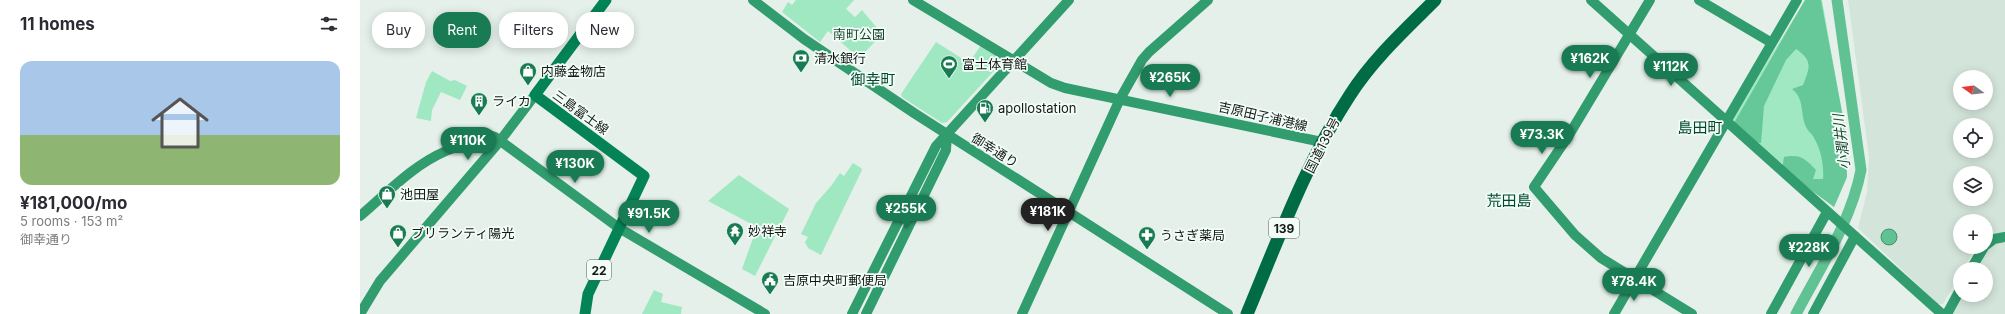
<!DOCTYPE html>
<meta charset="utf-8">
<style>
body{margin:0;font-family:Inter,"Noto Sans JP",sans-serif;background:#f2f2f3;color:#2b2b33;height:100vh;display:flex;flex-direction:column;font-size:15px;white-space:nowrap}
*{box-sizing:border-box;margin:0}
p{font-size:13px;color:#7c7c81}
.icon{flex:none;width:22px;height:22px;fill:none;stroke:currentColor;stroke-width:2;stroke-linecap:round;stroke-linejoin:round}
.map{position:relative;flex:1;overflow:hidden}
.drawer{display:flex;flex-direction:column;background:#fff;width:360px}
.drawer>*{flex:none}
.hud{position:absolute;left:12px;top:12px;width:380px;height:36px;display:flex;gap:8px}
.needle{width:26px;rotate:285deg}
.tools{position:absolute;left:1593px;top:70px;display:grid;gap:8px}
.tools a{display:grid;place-items:center;width:40px;height:40px;border-radius:50%;background:#fff;box-shadow:0 2px 10px #0003;font-size:20px}
.price{position:absolute;translate:-50% -34px;padding:0 9px;border-radius:14px;background:#197b53;color:#fff;font-size:13px;line-height:26px;filter:drop-shadow(0 1px 2px #0008)}
.price::after{content:'';position:absolute;left:50%;top:24px;width:12px;height:9px;margin-left:-6px;background:inherit;clip-path:polygon(0 0,100% 0,50% 100%)}
.price.on{background:#222;color:#fff}
ul{padding:0;list-style:none}
li{display:grid;align-content:center;gap:8px;height:212px;padding:0 20px}
li span{display:grid;place-items:center;height:124px;border-radius:12px;color:#555}
li>.icon{margin-inline-start:auto}
span .icon{width:72px;height:72px;fill:#fffc;stroke-width:1}
li b{font-size:17px}
h2{display:flex;justify-content:space-between;align-items:center;height:48px;padding:0 20px;font-size:17px}
.pill{padding:0 14px;border-radius:16px;background:#fff;box-shadow:0 2px 10px #0003;font-size:14px;line-height:36px}
.pill.on{background:#197b53;color:#fff}
main{display:flex;flex:1;min-height:0}
.map>svg:first-child{display:block}
.built{fill:#d3e5db;fill-rule:evenodd}
.green{fill:#a0e8c1}
.forest{fill:#66c898}
.water{fill:#60c292;stroke:#498f6d}
.lines{fill:none;stroke-linecap:round;stroke-linejoin:round}
.river{stroke:#60c292;stroke-width:11}
.secondary{stroke:#319c6e;stroke-width:10}
.primary{stroke:#048356;stroke-width:11}
.highway{stroke:#006c46;stroke-width:13}
.labels{text-anchor:middle;dominant-baseline:central;stroke-width:3.5;stroke-linejoin:round;paint-order:stroke}
.shield{fill:#f3fdf7;stroke:#575d5a;stroke-width:1}
.shield-label{font-size:12px;font-weight:bold;fill:#141816}
.park-label{font-size:13px;fill:#123d2a;stroke:#f3fdf7}
.poi-label{font-size:13px;fill:#141816;stroke:#f3fdf7;text-anchor:start}
.street-label{font-size:13px;fill:#141816;stroke:#f3fdf7}
.water-label{font-size:14px;font-style:italic;fill:#19432f;stroke:#f3fdf7}
.quarter-label{font-size:15px;fill:#01492e;stroke:#f3fdf7}
</style>
<main>
<section class="drawer">
<h2>11 homes<svg class="icon" aria-label="filters" viewBox="0 0 24 24"><path d="M4 7h16M4 17h16"/><circle cx="9" cy="7" r="2"/><circle cx="15" cy="17" r="2"/></svg></h2>
<ul>
<li><span style="background:linear-gradient(#a9c7e8 60%,#8fb573 0)"><svg class="icon" aria-label="home" viewBox="0 0 24 24"><path d="M3 11l9-7 9 7M6 9v11h12V9"/></svg></span><div><b>¥181,000/mo</b><p>5 rooms · 153 m²</p><p>御幸通り</p></div></li>
</ul>
</section>
<div class="map">
<svg width="1645" height="314" viewBox="0 0 1645 314">
<rect width="100%" height="100%" fill="#e5f0ea"/>
<path class="built" d="M1488 0H1645V234L1637 233 1626 239V221H1600V247H1616L1603 269H1600V274L1583 304H1578L1498 228 1507 192 1509 157ZM1600 77H1626V103H1600ZM1600 125H1626V151H1600ZM1600 173H1626V199H1600Z
M1645 241V314H1592L1602 295H1626V269H1616L1627 248 1634 243Z"/>
<path class="green" d="M436 0H494L486 9 495 17 502 10 522 34 495 63 490 62 484 59 491 51 468 31 460 42 422 12 428 2 432 5Z
M1445 0H1462L1486 135 1487 177 1474 207 1371 121Z
M576 42 609 63 621 45 642 58V62L587 122 582 123 542 97 541 94Z
M72 71 90 81 95 80 107 86 100 100 81 92 72 110 71 121 56 118 66 82Z
M493 163 501 168 502 170 461 255 448 248 445 242 448 237 441 234 456 203 471 186 480 173 484 176Z
M379 175 429 209 395 276 382 269 397 227 348 201Z
M294 290 303 294 301 302 322 307 321 314H282Z"/>
<path class="forest" d="M1445 0H1461L1486 133 1487 177 1474 207 1422 169 1424 157C1440 154 1445 158 1456 170L1453 179H1463C1464 165 1461 149 1453 136 1451 133 1448 131 1446 127 1440 114 1445 99 1432 89L1443 85C1450 67 1453 61 1436 49L1426 60 1404 106 1401 143 1393 142 1374 123Z"/>
<path class="water" d="M1521 237a8 8 0 1 1 16 0a8 8 0 1 1-16 0Z"/>
<g class="lines">
<path class="river" d="M1436 314C1460 268 1491 222 1501 170L1477 0"/>
<path class="secondary" d="M393 0 444 39 554 113 868 314
M553 0 691 83 705 88 962 142
M1231 0 1582 314
M1290 0 1209 135 1174 187 1215 235 1241 258 1332 314
M1339 0 1412 43
M0 216C27 193 53 165 86 151 100 145 115 140 129 135L135 137 259 228 405 314
M1626 245 1634 239 1645 237
M1611 269 1624 247
M0 314 20 281 140 141 175 95
M492 314 576 146 709 0
M506 314 586 150 587 134
M662 314 760 99 782 60 789 52 848 0
M1254 314 1437 0
M1411 314 1467 212
M1453 314 1495 236
M1587 314 1600 290"/>
<path class="primary" d="M225 314 228 294 284 176 175 95 246 0"/>
<path class="highway" d="M887 314C918 240 946 162 990 95 1013 59 1045 30 1075 0"/>
</g>
<defs>
<g id="bank-pin" transform="scale(0.9)"><path d="M0 17L-7.5 6A9.5 9.5 0 1 1 7.5 6Z" fill="#197b53" stroke="#f3fdf7"/><path d="M-6-4H6V4H-6ZM0-2.3a2.3 2.3 0 1 0 0 4.6a2.3 2.3 0 1 0 0-4.6Z" fill="#fff"/></g>
<g id="stadium-pin" transform="scale(0.9)"><path d="M0 17L-7.5 6A9.5 9.5 0 1 1 7.5 6Z" fill="#197b53" stroke="#f3fdf7"/><path d="M0-5a6.5 5 0 1 0 0 10a6.5 5 0 1 0 0-10ZM-3.5-1.8h7v3.6h-7Z" fill="#fff"/></g>
<g id="shop-pin" transform="scale(0.9)"><path d="M0 17L-7.5 6A9.5 9.5 0 1 1 7.5 6Z" fill="#197b53" stroke="#f3fdf7"/><path d="M-5-2.5h2.3a2.7 3.5 0 0 1 5.4 0H5L5.5 6h-11ZM-1.5-2.5h3a1.5 2.3 0 0 0-3 0Z" fill="#fff"/></g>
<g id="building-pin" transform="scale(0.9)"><path d="M0 17L-7.5 6A9.5 9.5 0 1 1 7.5 6Z" fill="#197b53" stroke="#f3fdf7"/><path d="M-4-6H4V6H1V3H-1V6H-4ZM-2.5-4.3h1.7v1.8h-1.7ZM.8-4.3h1.7v1.8H.8ZM-2.5-1h1.7V.8h-1.7ZM.8-1h1.7V.8H.8Z" fill="#fff"/></g>
<g id="fuel-pin" transform="scale(0.9)"><path d="M0 17L-7.5 6A9.5 9.5 0 1 1 7.5 6Z" fill="#197b53" stroke="#f3fdf7"/><path d="M-5.5-6h7V0h2V4h1.3V-2.5L3-4.5l.8-.8L6-3V5H2.5V1h-1V6h-7ZM-4.2-4.7v3.2H.2V-4.7Z" fill="#fff"/></g>
<g id="temple-pin" transform="scale(0.9)"><path d="M0 17L-7.5 6A9.5 9.5 0 1 1 7.5 6Z" fill="#197b53" stroke="#f3fdf7"/><path d="M0-6L5-2H3V0L6.5 2.5H4V6H1.5V3h-3V6H-4V2.5H-6.5L-3 0V-2H-5Z" fill="#fff"/></g>
<g id="pharmacy-pin" transform="scale(0.9)"><path d="M0 17L-7.5 6A9.5 9.5 0 1 1 7.5 6Z" fill="#197b53" stroke="#f3fdf7"/><path d="M-2-6h4v4h4v4h-4v4h-4v-4h-4v-4h4Z" fill="#fff"/></g>
<g id="civic-pin" transform="scale(0.9)"><path d="M0 17L-7.5 6A9.5 9.5 0 1 1 7.5 6Z" fill="#197b53" stroke="#f3fdf7"/><path d="M-.6-6.5H3V-4.5H.6V-3L4-1V1h2V6H-6V1h2V-1L-.6-3ZM-1.2 2.5V6h2.4V2.5Z" fill="#fff"/></g>
</defs>
<g fill-rule="evenodd">
<use href="#bank-pin" x="441" y="58"/>
<use href="#stadium-pin" x="589" y="64"/>
<use href="#shop-pin" x="168" y="71"/>
<use href="#building-pin" x="119" y="101"/>
<use href="#fuel-pin" x="625" y="108"/>
<use href="#shop-pin" x="27" y="194"/>
<use href="#temple-pin" x="375" y="231"/>
<use href="#shop-pin" x="38" y="233"/>
<use href="#pharmacy-pin" x="787" y="235"/>
<use href="#civic-pin" x="410" y="280"/>
</g>
<g class="labels">
<g class="shield">
<rect x="909" y="218" width="30" height="20" rx="3"/>
<rect x="227" y="260" width="24" height="20" rx="3"/>
</g>
<g class="shield-label">
<text x="924" y="228">139</text>
<text x="239" y="270">22</text>
</g>
<g class="park-label">
<text x="499" y="34">南町公園</text>
</g>
<g class="poi-label">
<text x="454" y="58">清水銀行</text>
<text x="602" y="64">富士体育館</text>
<text x="181" y="71">内藤金物店</text>
<text x="132" y="101">ライカ</text>
<text x="638" y="108">apollostation</text>
<text x="40" y="194">池田屋</text>
<text x="388" y="231">妙祥寺</text>
<text x="51" y="233">ブリランティ陽光</text>
<text x="800" y="235">うさぎ薬局</text>
<text x="423" y="280">吉原中央町郵便局</text>
</g>
<g class="street-label">
<text transform="translate(221 112) rotate(36)">三島富士線</text>
<text transform="translate(903 116) rotate(13)">吉原田子浦港線</text>
<text transform="translate(962 145) rotate(-63)">国道139号</text>
<text transform="translate(635 150) rotate(32)">御幸通り</text>
</g>
<g class="water-label">
<text transform="translate(1481 142) rotate(-97)">小潤井川</text>
</g>
<g class="quarter-label">
<text x="513" y="79">御幸町</text>
<text x="1340" y="127">島田町</text>
<text x="1149" y="200">荒田島</text>
</g>
</g>
</svg>
<div class="tools">
<a><svg class="needle" viewBox="-14 -14 28 28"><path d="M0-13l5 13h-10z" fill="#e53935"/><path d="M0 13l5-13h-10z" fill="#7c7c81"/></svg></a>
<a><svg class="icon" aria-label="locate" viewBox="0 0 24 24"><circle cx="12" cy="12" r="6"/><path d="M12 2v4M12 18v4M2 12h4M18 12h4"/></svg></a>
<a><svg class="icon" aria-label="layers" viewBox="0 0 24 24"><path d="M12 4l9 5-9 5-9-5zM3 14l9 5 9-5"/></svg></a>
<a>+</a>
<a>−</a>
</div>
<b class="price" style="left:1230px;top:79px">¥162K</b>
<b class="price" style="left:1311px;top:87px">¥112K</b>
<b class="price" style="left:810px;top:98px">¥265K</b>
<b class="price" style="left:1182px;top:155px">¥73.3K</b>
<b class="price" style="left:108px;top:161px">¥110K</b>
<b class="price" style="left:215px;top:184px">¥130K</b>
<b class="price" style="left:546px;top:229px">¥255K</b>
<b class="price on" style="left:688px;top:232px">¥181K</b>
<b class="price" style="left:289px;top:234px">¥91.5K</b>
<b class="price" style="left:1449px;top:268px">¥228K</b>
<b class="price" style="left:1274px;top:302px">¥78.4K</b>
<div class="hud">
<a class="pill">Buy</a>
<a class="pill on">Rent</a>
<a class="pill">Filters</a>
<a class="pill">New</a>
</div>
</div>
</main>
